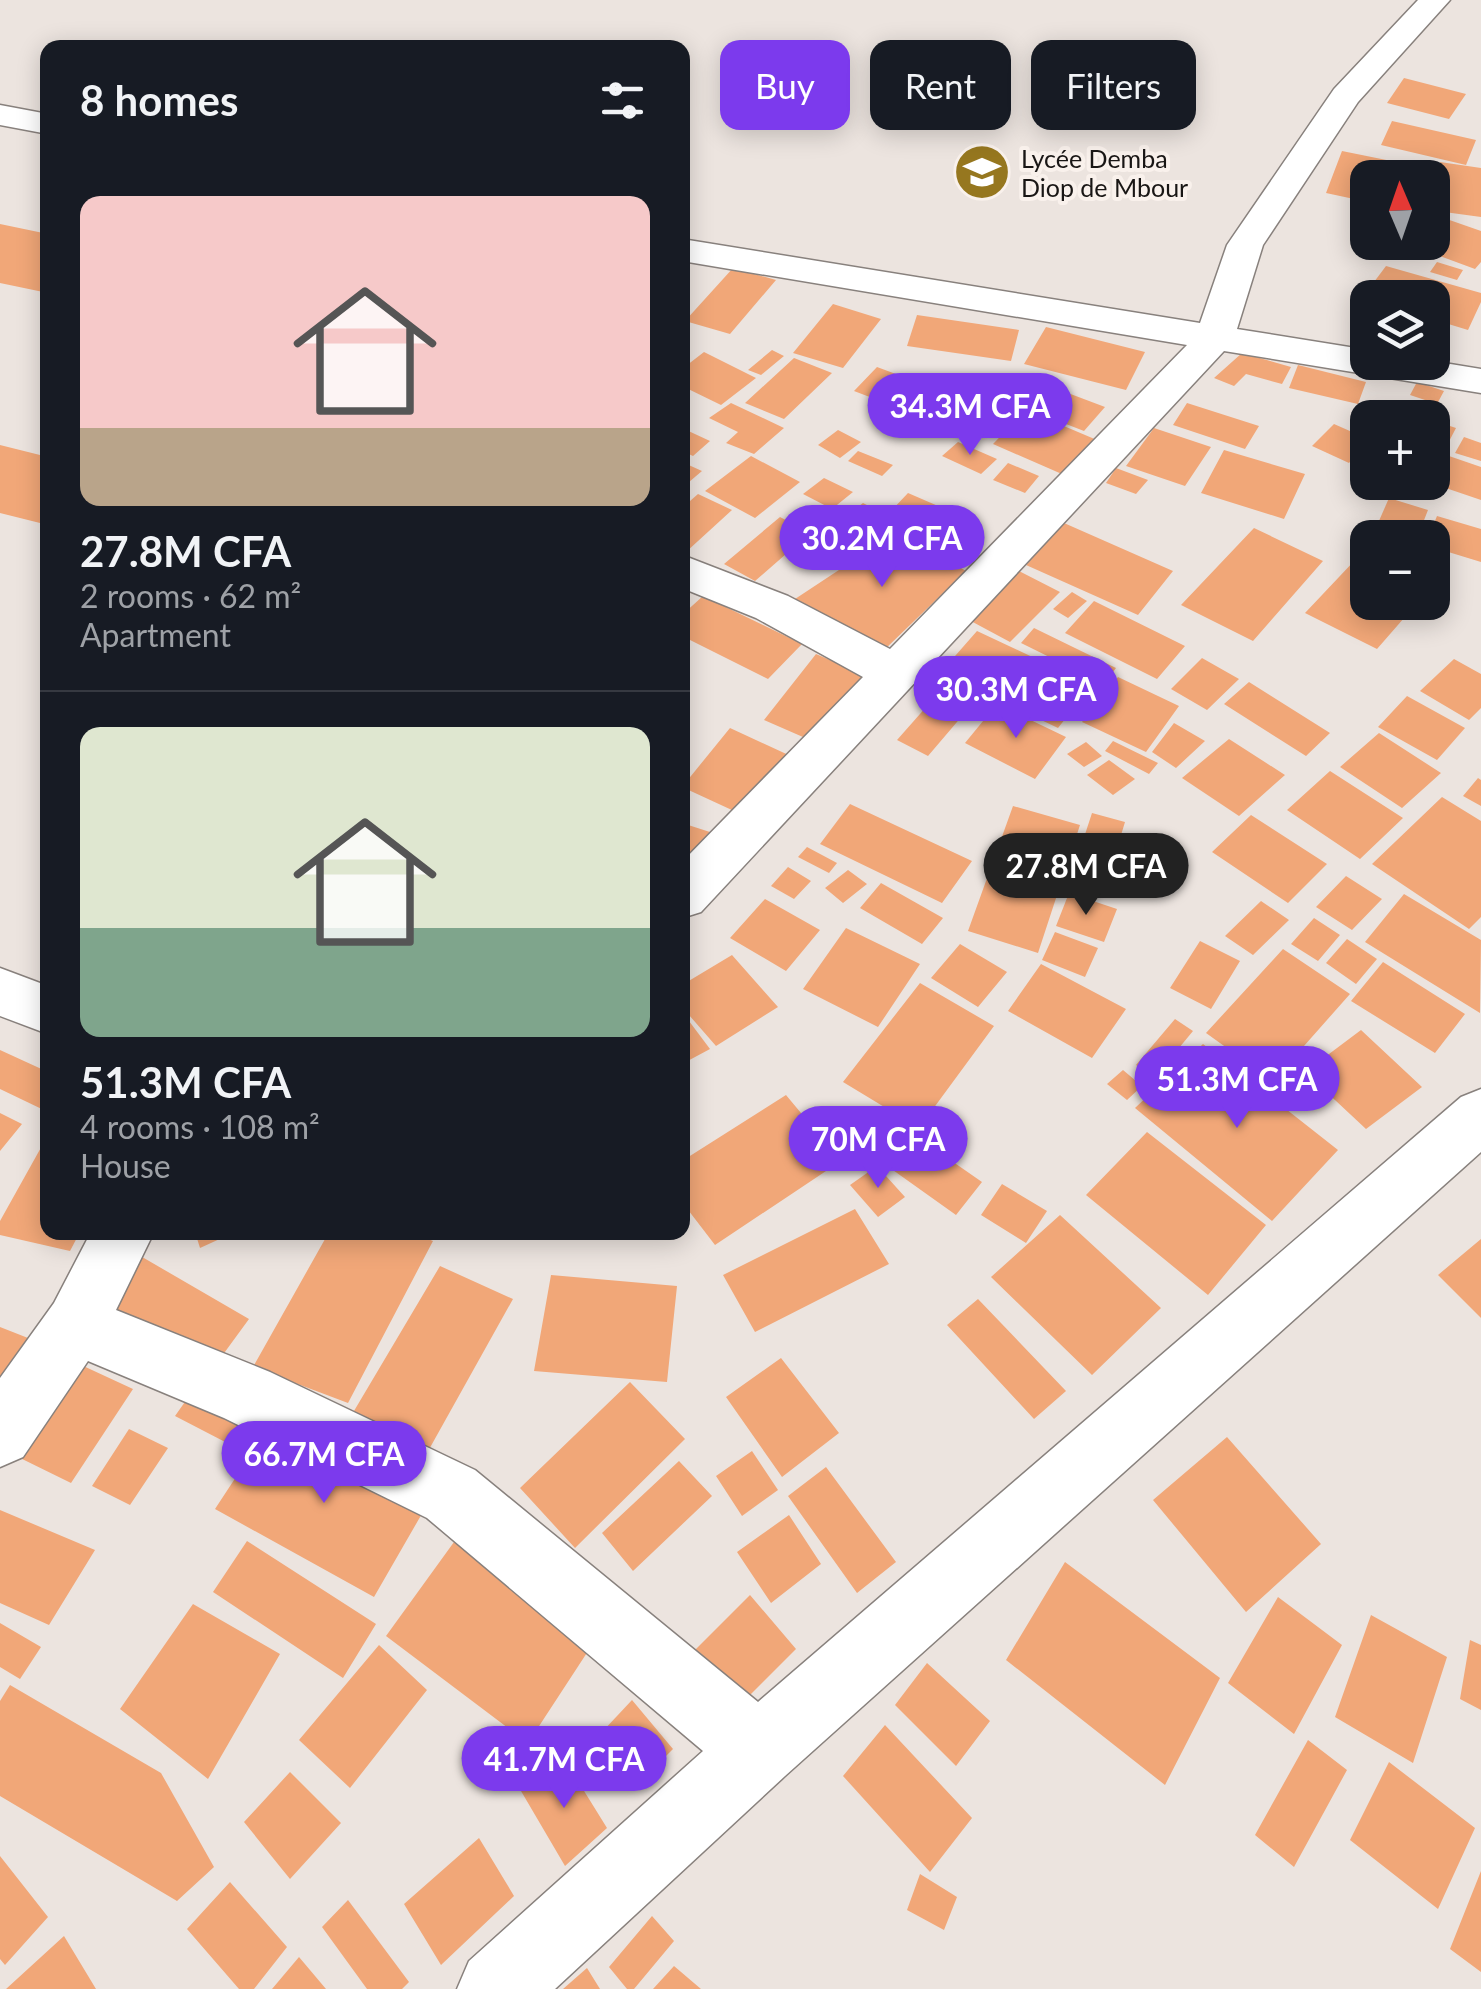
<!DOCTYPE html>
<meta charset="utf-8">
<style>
body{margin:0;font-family:Lato,sans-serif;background:#242831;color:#f1f3f6;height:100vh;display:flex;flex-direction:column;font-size:38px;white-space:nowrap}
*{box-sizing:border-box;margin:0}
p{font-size:32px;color:#9ea1a6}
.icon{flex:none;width:55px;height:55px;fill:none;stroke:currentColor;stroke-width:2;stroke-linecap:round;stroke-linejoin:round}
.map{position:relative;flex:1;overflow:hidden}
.drawer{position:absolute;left:40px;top:40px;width:650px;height:1200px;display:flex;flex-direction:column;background:#171b24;border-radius:20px;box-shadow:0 5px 25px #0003}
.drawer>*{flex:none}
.guide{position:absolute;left:720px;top:40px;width:610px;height:90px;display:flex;gap:20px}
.needle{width:65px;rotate:358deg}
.controls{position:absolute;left:1350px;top:160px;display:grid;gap:20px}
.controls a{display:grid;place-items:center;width:100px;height:100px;border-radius:20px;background:#171b24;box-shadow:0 5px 25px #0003;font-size:50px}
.price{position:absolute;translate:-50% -85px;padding:0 22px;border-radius:35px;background:#7c3aed;color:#fff;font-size:32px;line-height:65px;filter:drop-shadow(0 2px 5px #0008)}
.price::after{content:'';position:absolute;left:50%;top:60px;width:30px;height:22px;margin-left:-15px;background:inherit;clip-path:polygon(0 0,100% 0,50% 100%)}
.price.active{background:#222;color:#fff}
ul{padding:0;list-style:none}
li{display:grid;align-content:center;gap:20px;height:530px;padding:0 40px}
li+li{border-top:2px solid #363941}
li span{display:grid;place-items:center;height:310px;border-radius:20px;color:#555}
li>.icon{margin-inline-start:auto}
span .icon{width:180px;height:180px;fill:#fffc;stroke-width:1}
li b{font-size:42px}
h2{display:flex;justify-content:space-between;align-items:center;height:120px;padding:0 40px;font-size:42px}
.tag{padding:0 35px;border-radius:20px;background:#171b24;box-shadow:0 5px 25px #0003;font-size:35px;line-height:90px}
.tag.active{background:#7c3aed;color:#fff}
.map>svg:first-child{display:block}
.building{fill:#f1a778}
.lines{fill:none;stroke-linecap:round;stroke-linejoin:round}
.street-casing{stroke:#88817d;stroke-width:3}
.street{fill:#fff;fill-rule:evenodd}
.labels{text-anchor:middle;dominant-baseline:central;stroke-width:8;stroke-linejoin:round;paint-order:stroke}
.far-poi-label{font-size:25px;fill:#191615;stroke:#f9f1ec;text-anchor:start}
</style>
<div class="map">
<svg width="1481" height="1989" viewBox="0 0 1481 1989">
<rect width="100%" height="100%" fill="#ece4df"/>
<path class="building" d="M1404 78 1466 94 1449 119 1387 103Z
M1392 121 1476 140 1466 165 1381 145Z
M1342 151 1411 165 1406 178H1368V202L1326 193Z
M1440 162 1481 168V217L1437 211Z
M1438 216 1481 231V262L1475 269 1410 245 1432 242V222Z
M0 224 48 234V293L0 283Z
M1437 262 1463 270 1457 280 1430 272Z
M1386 266 1481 293V302L1468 330 1432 319V298H1362Z
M733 268 776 280 730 334 685 321Z
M833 304 881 319 843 368 793 353Z
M917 315 1019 330 1011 361 907 346Z
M1046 327 1145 352 1126 390 1024 364Z
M772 350 784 356 761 375 748 370Z
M704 352 756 378 721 405 682 386V369Z
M1242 353 1291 367 1282 384 1246 374 1234 386 1214 378Z
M794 358 832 373 784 419 745 403Z
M1298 365 1366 382 1358 404 1289 388Z
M877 367 990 409 969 435 854 391Z
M1417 382 1444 391 1437 404 1410 395Z
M1052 387 1105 407 1084 431 1030 410Z
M731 403 784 428 754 454 726 443 738 432 709 418Z
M1187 403 1259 426 1245 449 1173 425Z
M1026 410 1104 443 1071 478 993 444Z
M1432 420 1456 428 1432 474Z
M1334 424 1368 439 1349 463 1312 446Z
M682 428 710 441 693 456 682 451Z
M1154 428 1211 447 1185 486 1126 466Z
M838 430 861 442 840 458 818 445Z
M1464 437 1481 443V461L1455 453Z
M958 442 997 459 981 474 942 456Z
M0 445 48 457V525L0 513Z
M1224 450 1305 474 1284 519 1201 493Z
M858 451 893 465 882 476 848 461Z
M751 456 800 482 755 518 705 491Z
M1449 456 1481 467V500L1434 484Z
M682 462 702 471 682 488Z
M1008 463 1039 476 1025 493 993 480Z
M1116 468 1148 480 1136 494 1106 483Z
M824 478 853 492 832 509 803 494Z
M908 493 982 525 964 544 890 512Z
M698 494 732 510 686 552 682 550V508Z
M1389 498 1428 510 1417 538H1401L1375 530Z
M863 503 904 524 852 558 820 537Z
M1437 516 1481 529V562L1432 547V538H1428Z
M780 517 810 533 755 581 724 564Z
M1064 523 1173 571 1138 615 1026 565Z
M1254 528 1323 561 1253 641 1181 605Z
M898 531 966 571 882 652 792 601Z
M1356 559 1368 565V602H1418L1377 649 1305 613Z
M1019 571 1060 592 1010 642 969 620Z
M1072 592 1087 601 1068 618 1053 609Z
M703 596 802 644 768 679 682 636V615Z
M1094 601 1185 646 1157 679 1065 633Z
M1034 628 1116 668 1104 684 1021 643Z
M977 631 1092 685 1058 728 941 672Z
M816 654 870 677 819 744 764 720Z
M1202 658 1239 679 1207 710 1171 689Z
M1454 659 1481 674V708L1469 720 1420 691Z
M1118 677 1179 706 1146 752 1082 722Z
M950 680 980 695 928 756 897 740Z
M1249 682 1330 733 1306 756 1224 704Z
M1407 696 1465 728 1437 760 1378 727Z
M997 704 1066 737 1035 779 965 743Z
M1174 723 1205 741 1176 768 1152 752Z
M730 728 795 758 747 817 682 787Z
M1379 733 1441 773 1402 808 1340 767Z
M1229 739 1285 775 1239 816 1182 778Z
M1113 741 1158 763 1149 774 1105 751Z
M1086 742 1102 756 1084 767 1067 754Z
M1109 760 1135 779 1113 795 1087 775Z
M1330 771 1403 818 1360 859 1287 810Z
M1478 778 1481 780V806L1463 796Z
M1442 797 1481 821V917L1469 929 1372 864Z
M850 804 972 861 942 903 820 844Z
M1013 806 1080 825 1038 953 968 931Z
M1092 813 1125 822 1107 881 1073 871Z
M1251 815 1327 864 1288 903 1212 852Z
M682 823 713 833 682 888Z
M807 847 837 863 829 873 798 857Z
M788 867 811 881 794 899 771 886Z
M848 870 867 884 843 903 825 888Z
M1346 876 1382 899 1352 930 1316 907Z
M881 883 943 918 922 944 860 908Z
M1069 893 1117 909 1104 942 1056 926Z
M1404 894 1481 940 1480 1013 1365 942Z
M765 899 820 930 786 971 730 938Z
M1261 901 1289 920 1253 955 1225 936Z
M1314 918 1340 935 1318 961 1291 944Z
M846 928 920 964 878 1027 803 989Z
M1055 932 1098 948 1085 977 1042 960Z
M1347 939 1377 959 1356 984 1326 963Z
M1200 941 1240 961 1211 1009 1170 988Z
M960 944 1007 972 978 1007 931 978Z
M1283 949 1350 994 1273 1081 1206 1033Z
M732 955 778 1007 716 1046 682 1007V985Z
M1383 962 1465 1014 1435 1053 1351 1001Z
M1041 964 1126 1009 1092 1058 1008 1011Z
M920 983 994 1026 919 1128 843 1082Z
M686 1017 710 1049 682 1064V1019Z
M1175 1019 1193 1031 1155 1077 1136 1065Z
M1361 1030 1422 1087 1366 1129 1305 1072Z
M1203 1044 1338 1150 1272 1221 1135 1108Z
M0 1050 48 1072V1112L0 1089Z
M1123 1070 1142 1086 1127 1100 1107 1084Z
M786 1095 841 1161 715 1245 682 1202V1161Z
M0 1113 22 1124 0 1151Z
M910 1132 982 1182 956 1215 883 1163Z
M1147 1132 1266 1225 1208 1295 1086 1195Z
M48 1135V1232H80L70 1251 0 1235V1221Z
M877 1166 905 1197 878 1217 850 1185Z
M1002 1184 1047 1211 1026 1243 981 1215Z
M855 1209 889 1264 755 1332 723 1275Z
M1060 1215 1161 1308 1092 1375 991 1277Z
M195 1232H235L200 1248Z
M329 1232H411L433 1241 348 1403 253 1367Z
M1481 1239V1318L1438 1275Z
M137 1254 249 1319 211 1371 98 1304Z
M440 1266 513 1299 427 1453 351 1416Z
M551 1275 677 1286 667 1382 534 1371Z
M978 1299 1066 1391 1034 1419 947 1325Z
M0 1327 28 1338 0 1381Z
M781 1358 839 1433 782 1477 726 1397Z
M79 1364 133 1389 71 1483 16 1456Z
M199 1382 252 1408 229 1444 175 1416Z
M630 1382 685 1439 575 1548 520 1488Z
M276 1416 431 1498 374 1597 215 1509Z
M129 1429 168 1448 130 1505 92 1486Z
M1227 1437 1321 1544 1246 1612 1153 1500Z
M752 1451 778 1490 742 1516 716 1476Z
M679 1461 712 1496 633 1571 602 1533Z
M826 1467 896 1562 857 1593 788 1496Z
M0 1510 95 1550 49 1625 0 1603Z
M789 1515 821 1564 771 1603 737 1552Z
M247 1541 376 1624 343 1678 213 1592Z
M454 1542 594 1642 528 1743 386 1636Z
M1065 1562 1220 1678 1165 1785 1006 1660Z
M750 1595 796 1649 739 1706 695 1650Z
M1278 1597 1342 1645 1294 1734 1228 1683Z
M193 1604 280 1654 208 1779 120 1709Z
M1371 1615 1447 1657 1413 1763 1335 1717Z
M0 1623 41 1647 20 1679 0 1667Z
M1470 1640 1481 1645V1710L1460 1699Z
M379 1645 427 1690 350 1788 299 1740Z
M927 1663 990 1721 956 1766 895 1705Z
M10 1685 161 1773 214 1867 177 1901 0 1796V1701Z
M632 1700 673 1749 640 1782 602 1732Z
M885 1725 972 1818 930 1872 843 1776Z
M1308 1740 1347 1770 1294 1867 1255 1835Z
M563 1757 607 1828 565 1866 521 1791Z
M1389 1762 1475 1828 1438 1909 1350 1840Z
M290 1772 341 1823 290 1879 244 1822Z
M479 1838 514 1896 441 1965 404 1904Z
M0 1856 48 1917 5 1965 0 1959Z
M1481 1871V1972L1450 1949Z
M920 1874 957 1897 944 1930 907 1910Z
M230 1882 287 1947 254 1989H239L187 1929Z
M348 1900 409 1982 402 1989H367L322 1927Z
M652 1916 674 1941 634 1989H627L609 1967Z
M64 1936 96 1989H6Z
M299 1957 326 1989H272Z
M674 1966 701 1989H653Z
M587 1968 600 1989H563Z"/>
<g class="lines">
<g class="street-casing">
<path id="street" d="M1418 0H1450L1358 102 1263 245 1237 329 1368 350V362L1432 361 1481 369V393L1224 351 701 912 682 918V862L863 677 756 618 682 588V555L788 596 890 649 1187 345 682 261V239L1200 323 1227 245 1334 89Z
M0 105 48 114V134L0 125Z
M0 968 48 986V1034L0 1016Z
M1481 1089V1152L785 1776 555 1989H457L469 1961 703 1751 427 1518 224 1418 88 1361 23 1457 0 1467V1378L54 1303 91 1232H154L116 1310 270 1372 475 1470 758 1702 1461 1097Z"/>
</g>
<use href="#street" class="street"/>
</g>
<defs>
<g id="school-disc" transform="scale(2.875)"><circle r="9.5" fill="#96771f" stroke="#f9f1ec"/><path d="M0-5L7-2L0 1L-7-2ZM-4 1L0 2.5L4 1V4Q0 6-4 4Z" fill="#fff"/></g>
</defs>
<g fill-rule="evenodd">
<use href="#school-disc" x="982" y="172"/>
</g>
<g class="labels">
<g class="far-poi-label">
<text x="1021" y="158">Lycée Demba<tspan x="1021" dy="29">Diop de Mbour</tspan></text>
</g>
</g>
</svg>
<div class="controls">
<a><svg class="needle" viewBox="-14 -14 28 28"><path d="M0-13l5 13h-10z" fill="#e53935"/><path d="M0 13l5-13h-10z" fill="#9ea1a6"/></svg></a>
<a><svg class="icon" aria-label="layers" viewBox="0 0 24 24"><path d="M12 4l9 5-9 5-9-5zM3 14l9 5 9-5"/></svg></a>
<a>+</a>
<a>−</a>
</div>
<b class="price" style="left:970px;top:458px">34.3M CFA</b>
<b class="price" style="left:882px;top:590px">30.2M CFA</b>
<b class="price" style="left:1016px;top:741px">30.3M CFA</b>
<b class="price active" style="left:1086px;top:918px">27.8M CFA</b>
<b class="price" style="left:1237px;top:1131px">51.3M CFA</b>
<b class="price" style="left:878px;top:1191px">70M CFA</b>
<b class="price" style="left:324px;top:1506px">66.7M CFA</b>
<b class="price" style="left:564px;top:1811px">41.7M CFA</b>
<div class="guide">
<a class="tag active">Buy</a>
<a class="tag">Rent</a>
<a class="tag">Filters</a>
</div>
<section class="drawer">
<h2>8 homes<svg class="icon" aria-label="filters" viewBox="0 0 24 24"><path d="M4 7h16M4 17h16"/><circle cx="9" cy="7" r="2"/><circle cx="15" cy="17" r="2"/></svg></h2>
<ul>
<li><span style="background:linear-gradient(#f6c9c9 75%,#b9a48a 0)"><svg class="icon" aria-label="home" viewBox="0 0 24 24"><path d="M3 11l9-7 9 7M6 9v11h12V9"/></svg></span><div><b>27.8M CFA</b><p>2 rooms · 62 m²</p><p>Apartment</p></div></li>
<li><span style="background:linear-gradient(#dfe7d0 65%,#7fa58c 0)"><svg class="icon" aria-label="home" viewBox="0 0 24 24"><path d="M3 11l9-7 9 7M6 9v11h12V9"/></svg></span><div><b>51.3M CFA</b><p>4 rooms · 108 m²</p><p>House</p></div></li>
</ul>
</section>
</div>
